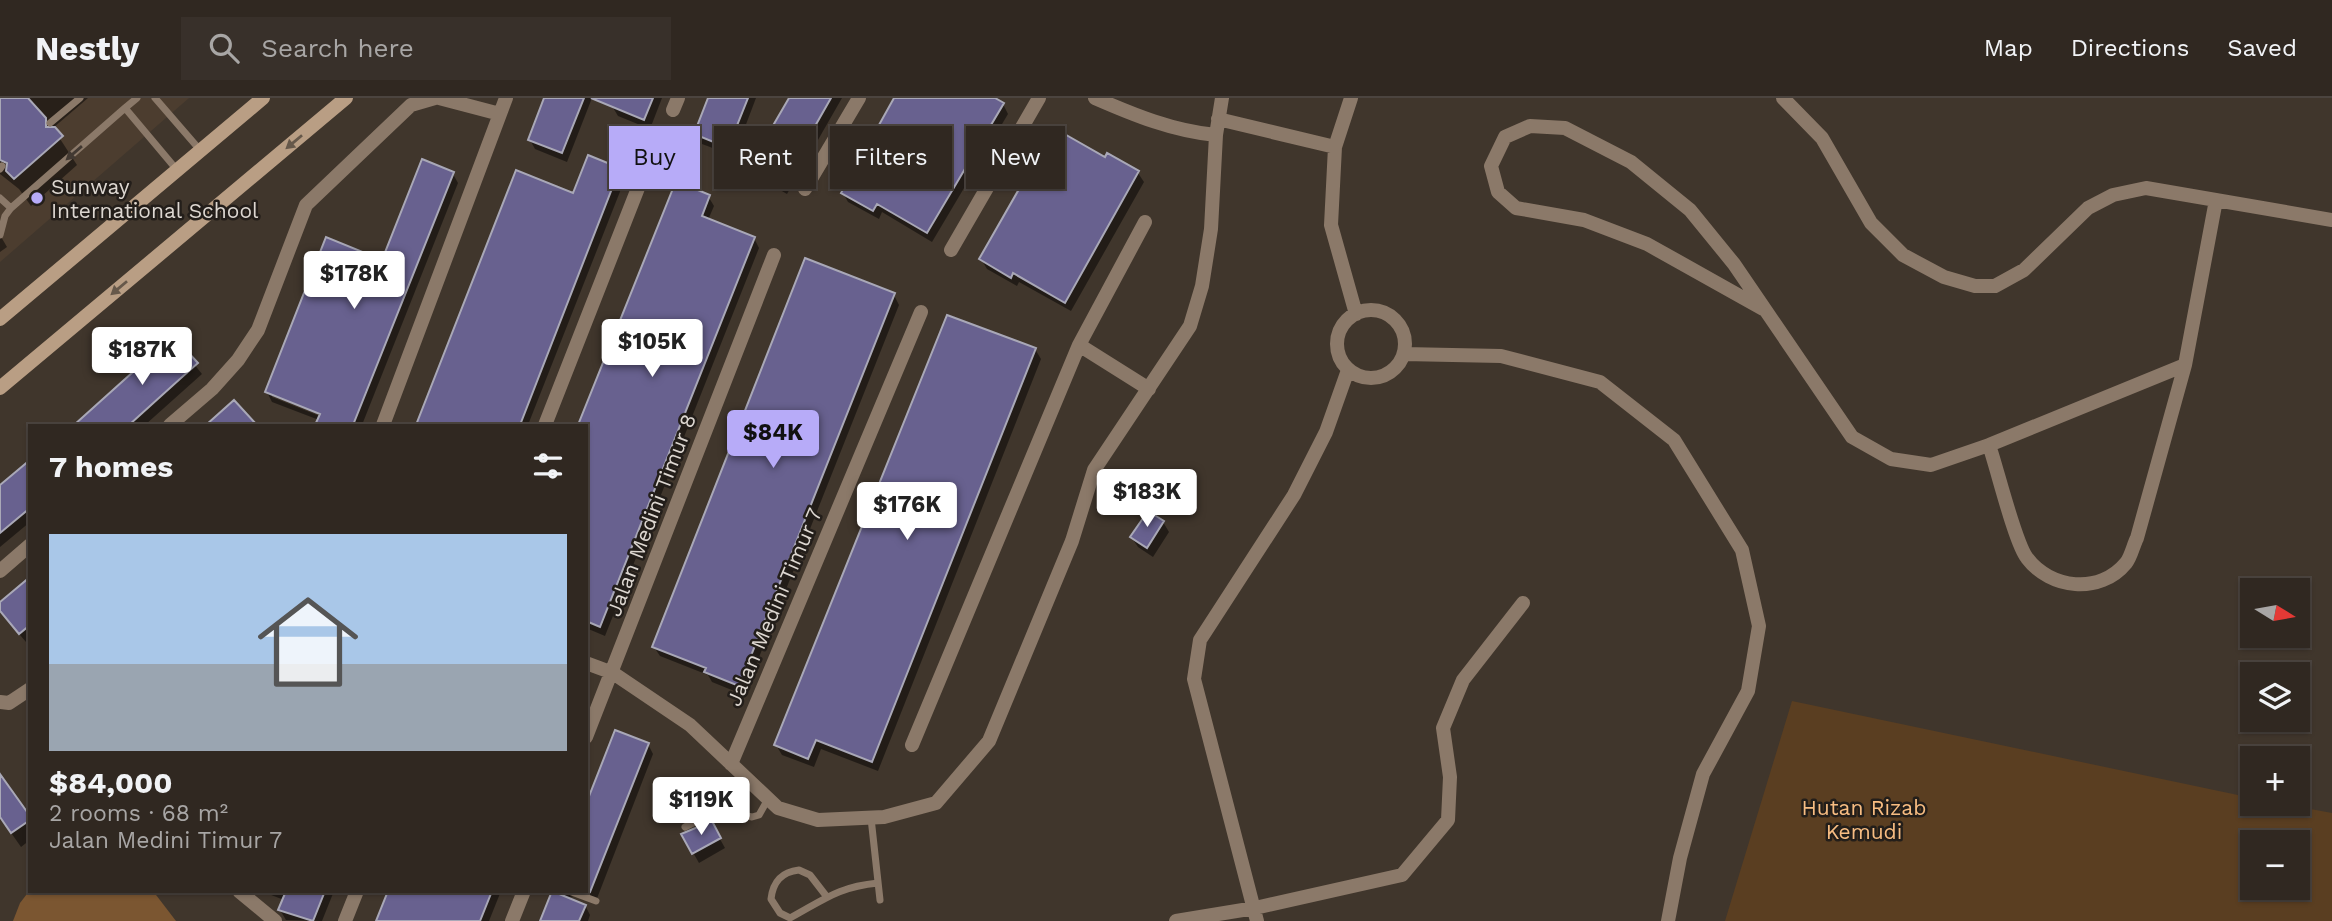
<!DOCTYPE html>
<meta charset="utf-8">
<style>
body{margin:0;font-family:"Work Sans",sans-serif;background:#38302a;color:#f1f3f6;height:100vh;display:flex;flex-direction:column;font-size:26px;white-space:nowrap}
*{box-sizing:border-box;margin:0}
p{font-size:23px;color:#a8a6a5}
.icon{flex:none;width:38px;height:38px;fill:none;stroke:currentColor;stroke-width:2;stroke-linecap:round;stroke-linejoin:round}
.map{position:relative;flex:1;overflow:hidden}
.details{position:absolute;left:28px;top:326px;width:560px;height:469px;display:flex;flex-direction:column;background:#302821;border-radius:0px;box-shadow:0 2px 5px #0004,0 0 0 2px #4b443f}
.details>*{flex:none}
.banner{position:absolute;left:609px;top:28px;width:665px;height:63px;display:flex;gap:14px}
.needle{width:46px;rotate:101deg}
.fabs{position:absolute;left:2240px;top:480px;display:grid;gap:14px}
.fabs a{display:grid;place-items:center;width:70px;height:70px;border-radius:0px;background:#302821;box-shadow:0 2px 5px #0004,0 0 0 2px #4b443f;font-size:35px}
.price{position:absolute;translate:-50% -60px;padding:0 16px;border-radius:7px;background:#fff;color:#222;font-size:23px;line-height:46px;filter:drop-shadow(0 2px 4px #0008)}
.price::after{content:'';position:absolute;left:50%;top:42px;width:21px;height:16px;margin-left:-10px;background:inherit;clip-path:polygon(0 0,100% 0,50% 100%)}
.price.current{background:#b7abf8;color:#111}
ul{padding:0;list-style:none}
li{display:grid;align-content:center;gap:14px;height:371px;padding:0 21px}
li span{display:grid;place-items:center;height:217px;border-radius:0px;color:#555}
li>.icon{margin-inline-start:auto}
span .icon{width:126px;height:126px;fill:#fffc;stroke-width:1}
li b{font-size:30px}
h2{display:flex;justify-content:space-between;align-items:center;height:84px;padding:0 21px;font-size:30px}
.tag{padding:0 24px;border-radius:0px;background:#302821;box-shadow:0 2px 5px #0004,0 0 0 2px #4b443f;font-size:24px;line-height:63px}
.tag.current{background:#b7abf8;color:#111}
header{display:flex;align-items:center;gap:42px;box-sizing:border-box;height:98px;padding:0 35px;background:#302821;border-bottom:2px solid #4b443f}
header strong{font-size:33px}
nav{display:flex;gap:38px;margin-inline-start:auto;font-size:24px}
.search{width:490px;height:63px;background:#38302a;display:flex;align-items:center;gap:18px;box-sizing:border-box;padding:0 24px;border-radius:0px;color:#a8a6a5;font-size:26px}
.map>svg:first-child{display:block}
.built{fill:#4c3d2f}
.green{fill:#5a3e21;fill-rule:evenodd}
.water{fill:#7b5631}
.shadow{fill:#0007;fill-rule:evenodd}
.building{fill:#68618f;stroke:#a9a8b7;stroke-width:2}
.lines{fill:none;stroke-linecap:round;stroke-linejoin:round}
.lane{stroke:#8b7969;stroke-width:7}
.street{stroke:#8b7969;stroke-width:14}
.secondary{stroke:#b99e84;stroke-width:14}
.oneway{fill:#66584a}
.oneway2{fill:#423932}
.poi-dot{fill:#b7abf8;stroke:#231e1a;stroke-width:2.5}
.labels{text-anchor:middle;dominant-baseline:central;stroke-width:5;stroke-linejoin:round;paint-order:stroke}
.poi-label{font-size:21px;fill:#ddd7d1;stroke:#231e1a;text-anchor:start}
.street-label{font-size:21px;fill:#ddd7d1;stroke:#231e1a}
.park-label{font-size:21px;fill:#f8bd82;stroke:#231e1a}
</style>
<header>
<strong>Nestly</strong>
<div class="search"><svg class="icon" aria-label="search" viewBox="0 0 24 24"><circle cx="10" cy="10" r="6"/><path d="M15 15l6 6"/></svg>Search here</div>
<nav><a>Map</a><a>Directions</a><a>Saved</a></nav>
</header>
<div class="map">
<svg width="2332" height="823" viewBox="0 0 2332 823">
<rect width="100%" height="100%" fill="#40362c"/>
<path class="built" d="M0 0H189L0 164Z"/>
<path class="green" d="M1792 603 2252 700V705H2278L2332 715V823H1725ZM2252 744H2298V789H2252Z"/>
<path class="water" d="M30 792 153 793 176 823H13L20 805Z"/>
<path class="shadow" d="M0 0H88L53 30 77 67 31 108 19 91 0 76Z
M546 0H592L567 64 535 51 530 42Z
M616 0H662L650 31 618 18 612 8Z
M710 0H756L734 58 702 46 696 36Z
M791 0H842L787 96 757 79 751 69Z
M896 0H992L1003 6 1008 16 932 144 882 114 879 121 848 104 843 95Z
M1108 58 1138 75 1144 84 1071 213 1019 184 1017 188 987 171 981 161Z
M619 71 625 81 528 327H417L517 75 574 97Z
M453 76 458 85 362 327H317L319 322 272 304 267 294 383 164ZM272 295 328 318 327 321 272 299Z
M677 85 708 98 714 108 708 122 754 140 759 150 605 538 586 530V327H580Z
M0 137 7 149 0 154Z
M894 197 899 207 744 597 712 584 708 577 660 558 654 549Z
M173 240 202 276 145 327H77Z
M1035 251 1041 261 878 673 821 651 814 669 782 657 776 647Z
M30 366V424L0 449V390Z
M1163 424 1169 434 1153 459 1138 449 1132 440Z
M30 481V540L26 544 3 517 0 506Z
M648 646 653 656 596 803 577 796 567 801 585 807 590 817 588 823H542L554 793H586Z
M0 679 30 721V742L21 749 0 719Z
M711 725 725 750 699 765 683 737Z
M261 793H334L322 823 286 822 280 812 284 802Z
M390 793H501L489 823H378Z"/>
<path class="building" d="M0 0H28L46 20V29H55L63 38 14 81 6 73 7 65 0 62Z
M544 0H584L562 55 528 42Z
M591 0H653L644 22Z
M708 0H748L728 50 694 36Z
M789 0H831L781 88 749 69Z
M894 0H995L1004 5 927 135 877 106 873 113 841 95Z
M1054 30 1105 59 1107 55 1139 73 1065 205 1013 175 1011 180 979 161Z
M588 57 620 70 520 327H416L516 72 573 95Z
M422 61 454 74 353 327H315L320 316 265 294 326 139 382 162Z
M676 83 710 97 702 118 755 139 600 529 586 523V327H578Z
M805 160 895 195 739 588 704 574 706 570 652 549Z
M947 217 1036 250 872 664 816 642 808 661 774 647Z
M173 238 198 265 181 280 129 327H74Z
M234 302 257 327H206Z
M30 362V410L0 435V387Z
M1148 413 1164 423 1147 450 1130 439Z
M30 479V527L19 536 0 513V504Z
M615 632 649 645 590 794 586 793V706Z
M0 676 30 718V722L11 735 0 719Z
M712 723 721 740 692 756 681 736Z
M286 793H325L313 823 278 812Z
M388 793H492L480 823H376Z
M552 793 586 807 579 823H540Z"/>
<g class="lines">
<path class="lane" d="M137 0 125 10 177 72
M155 0 200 52
M50 25 80 0
M0 71 2 68
M0 100 11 110
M0 137 5 118 11 110 125 10
M871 720 880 802
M685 729 719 712 752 719 759 717 768 701
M569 793 596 803
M827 799 810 777 799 772C781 774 773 784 771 801L780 815 790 820C825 801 838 789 878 785"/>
<path class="street" d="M439 0 500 16
M1095 0C1134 17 1173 33 1216 37
M1351 0 1335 49 1331 127 1356 216
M1783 0 1822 40 1871 125 1903 157 1944 179 1975 188H1995L2024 172 2088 110 2113 97 2146 90 2332 122
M673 12 678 0
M1218 21 1335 49
M805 91 859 0
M951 152 1039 0
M1763 211 1647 146 1584 122 1516 110 1498 94 1491 68 1505 39 1530 28 1565 30 1631 64 1690 112 1734 166 1852 339 1891 361 1931 367 1989 347 2185 267
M1337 246a34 34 0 1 1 68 0a34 34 0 1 1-68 0Z
M1079 247 1149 291
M1404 256 1501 258 1600 284 1674 342 1742 452 1759 528 1748 593 1703 676 1680 760 1668 823
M170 327 212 291 238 262 258 232 306 107 411 7 435 0
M383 327 506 0
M545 327 640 85
M1989 347C1997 370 2015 445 2027 460 2050 491 2100 497 2126 465 2131 459 2133 448 2137 440L2185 267 2216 102
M0 473 30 447
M586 565 613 575 690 627 778 710 818 722 884 719 936 705 989 643 1072 443 1094 372 1190 228 1202 188 1211 131 1216 37 1222 0
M0 604 9 605 30 591
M586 639 774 157
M912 647 1079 247 1145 124
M731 666 921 214
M239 793 275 823
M345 823 357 793
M512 823 524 793
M1176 823 1255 810 1402 777 1448 722 1450 679 1443 630 1463 582 1523 505
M1257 823 1194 581 1200 542 1294 397 1326 334 1348 272"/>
<path class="secondary" d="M0 221 263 0
M0 290 346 0"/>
</g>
<defs><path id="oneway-solid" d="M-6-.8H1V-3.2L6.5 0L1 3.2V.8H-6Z" transform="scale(1.75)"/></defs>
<g class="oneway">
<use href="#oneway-solid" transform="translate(294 44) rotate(140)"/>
<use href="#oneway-solid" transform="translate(119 190) rotate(140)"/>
</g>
<use class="oneway2" href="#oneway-solid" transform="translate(74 55) rotate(139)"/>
<circle class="poi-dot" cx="37" cy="100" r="7"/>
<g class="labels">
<g class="poi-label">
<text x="51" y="88">Sunway<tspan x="51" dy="24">International School</tspan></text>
</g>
<g class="street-label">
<text transform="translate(651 417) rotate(-69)">Jalan Medini Timur 8</text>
<text transform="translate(774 509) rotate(-67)">Jalan Medini Timur 7</text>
</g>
<g class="park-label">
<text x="1864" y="709">Hutan Rizab<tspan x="1864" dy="24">Kemudi</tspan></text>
</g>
</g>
</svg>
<div class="fabs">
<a><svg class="needle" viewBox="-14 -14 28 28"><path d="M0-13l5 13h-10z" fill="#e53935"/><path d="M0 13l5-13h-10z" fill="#a8a6a5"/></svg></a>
<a><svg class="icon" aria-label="layers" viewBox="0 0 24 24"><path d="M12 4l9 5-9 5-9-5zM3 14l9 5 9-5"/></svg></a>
<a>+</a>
<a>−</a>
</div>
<b class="price" style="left:354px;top:213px">$178K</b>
<b class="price" style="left:652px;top:281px">$105K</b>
<b class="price" style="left:142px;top:289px">$187K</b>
<b class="price current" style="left:773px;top:372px">$84K</b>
<b class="price" style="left:1147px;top:431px">$183K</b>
<b class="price" style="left:907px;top:444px">$176K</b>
<b class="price" style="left:701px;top:739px">$119K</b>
<div class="banner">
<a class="tag current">Buy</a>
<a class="tag">Rent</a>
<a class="tag">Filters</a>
<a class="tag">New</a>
</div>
<section class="details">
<h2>7 homes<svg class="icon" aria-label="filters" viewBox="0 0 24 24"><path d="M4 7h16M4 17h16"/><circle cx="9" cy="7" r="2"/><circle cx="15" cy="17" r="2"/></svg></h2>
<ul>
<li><span style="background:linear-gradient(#a9c7e8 60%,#9aa5b1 0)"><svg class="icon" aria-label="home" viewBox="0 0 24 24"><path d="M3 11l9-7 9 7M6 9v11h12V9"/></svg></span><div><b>$84,000</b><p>2 rooms · 68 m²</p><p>Jalan Medini Timur 7</p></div></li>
</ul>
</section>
</div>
